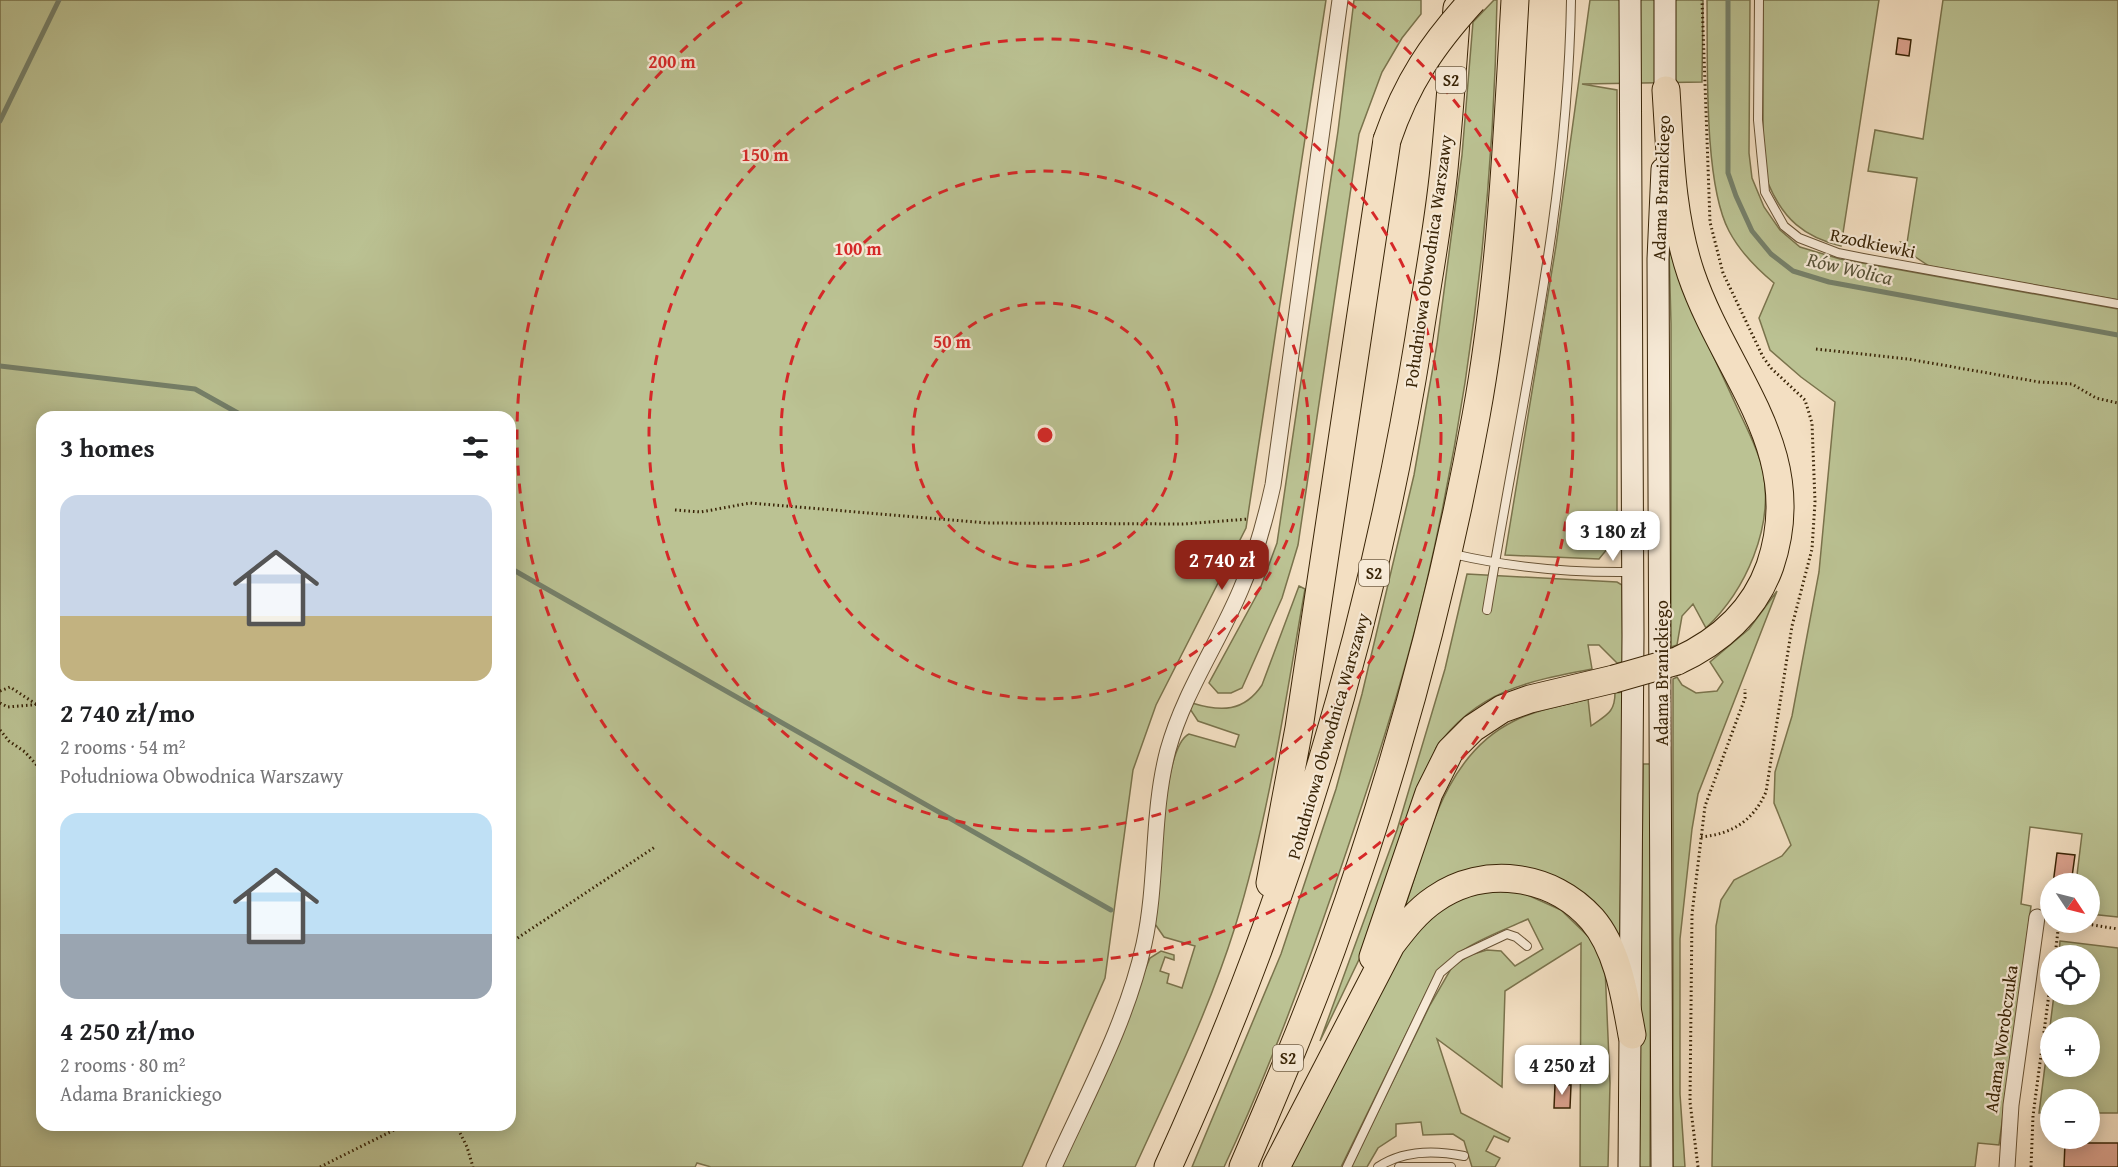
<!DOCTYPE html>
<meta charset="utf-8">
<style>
body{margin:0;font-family:"Gentium Book Plus",serif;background:#f2f2f2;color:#202124;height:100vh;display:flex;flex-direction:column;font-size:22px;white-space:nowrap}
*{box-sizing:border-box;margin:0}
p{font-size:20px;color:#757577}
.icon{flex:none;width:33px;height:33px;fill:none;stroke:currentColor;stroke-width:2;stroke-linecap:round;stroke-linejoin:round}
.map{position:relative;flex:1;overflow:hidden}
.panel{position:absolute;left:36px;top:411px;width:480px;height:720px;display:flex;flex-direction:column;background:#fff;border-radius:18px;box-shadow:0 3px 15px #0003}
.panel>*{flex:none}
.needle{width:39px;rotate:125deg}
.tools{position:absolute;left:2040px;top:873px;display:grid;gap:12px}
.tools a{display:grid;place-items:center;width:60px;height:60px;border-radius:50%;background:#fff;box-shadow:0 3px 15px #0003;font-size:30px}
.price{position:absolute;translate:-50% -51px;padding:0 14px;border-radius:12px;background:#fff;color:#222;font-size:20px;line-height:39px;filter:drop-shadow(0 2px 3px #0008)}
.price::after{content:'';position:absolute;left:50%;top:36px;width:18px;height:14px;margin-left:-9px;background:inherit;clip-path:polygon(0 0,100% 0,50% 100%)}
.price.selected{background:#8f2418;color:#fff}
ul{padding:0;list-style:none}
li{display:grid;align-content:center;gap:12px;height:318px;padding:0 24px}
li span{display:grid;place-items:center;height:186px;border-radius:18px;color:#555}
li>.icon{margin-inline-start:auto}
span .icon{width:108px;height:108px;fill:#fffc;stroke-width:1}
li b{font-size:26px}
h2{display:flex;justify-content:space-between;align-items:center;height:72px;padding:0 24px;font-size:26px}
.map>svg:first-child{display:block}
.green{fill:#bbc293;stroke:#7a734c;stroke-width:1.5;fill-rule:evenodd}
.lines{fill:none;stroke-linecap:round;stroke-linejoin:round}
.stream{stroke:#75806a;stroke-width:5}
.building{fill:#dca38f;stroke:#392406;stroke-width:1.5}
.lane-casing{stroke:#685335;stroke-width:10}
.street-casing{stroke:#685335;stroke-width:17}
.secondary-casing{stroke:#392406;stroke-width:23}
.highway-casing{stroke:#392406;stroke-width:29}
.path{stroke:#392406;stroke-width:3;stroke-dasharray:1.5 3;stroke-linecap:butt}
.lane{stroke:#f7ead7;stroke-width:8}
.street{stroke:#f7ead7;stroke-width:15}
.secondary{stroke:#f7ead7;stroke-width:21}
.highway{stroke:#f3dfc2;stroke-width:27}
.highway-bridge-casing{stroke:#392406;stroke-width:29;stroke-linecap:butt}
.highway-bridge{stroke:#f3dfc2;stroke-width:27}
.ring{fill:none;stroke:#d62828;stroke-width:3;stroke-dasharray:10 8}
.labels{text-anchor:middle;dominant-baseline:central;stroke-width:4.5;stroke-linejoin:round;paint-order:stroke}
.shield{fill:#f7ead7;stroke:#725f45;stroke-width:1.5}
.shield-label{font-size:16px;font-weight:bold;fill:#392406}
.street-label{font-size:18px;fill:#392406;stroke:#f7ead7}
.water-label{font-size:20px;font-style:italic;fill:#575238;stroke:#f7ead7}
.centre{fill:#d62828;stroke:#f7ead7;stroke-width:3}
.ring-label{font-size:18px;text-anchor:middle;font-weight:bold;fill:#d62828;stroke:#f7ead7;stroke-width:4.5;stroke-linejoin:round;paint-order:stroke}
</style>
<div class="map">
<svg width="2118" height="1167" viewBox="0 0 2118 1167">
<rect width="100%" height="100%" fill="#f3dfc2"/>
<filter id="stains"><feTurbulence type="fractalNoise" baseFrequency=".00333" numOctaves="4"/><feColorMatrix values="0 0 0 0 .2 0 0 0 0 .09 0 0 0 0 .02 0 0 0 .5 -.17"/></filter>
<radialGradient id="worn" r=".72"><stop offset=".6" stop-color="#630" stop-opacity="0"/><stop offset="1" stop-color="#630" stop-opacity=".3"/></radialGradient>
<path class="green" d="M0 0H1326L1246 528 1156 705 1133 770 1105 978 1022 1167H711L697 1163 695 1167H0ZM42 417H510V1125H42Z
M1354 0H1421V14L1402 38 1382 72 1359 134 1298 545 1282 598 1242 688 1231 693H1218L1209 683 1260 589 1277 543 1338 131Z
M1494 0H1497C1494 197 1470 397 1425 589 1401 692 1367 791 1333 891 1301 984 1266 1078 1224 1167H1192L1281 954 1336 789 1362 694 1414 475 1437 344 1462 155 1473 22Z
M1590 0H1703L1702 82 1582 84 1617 90V537L1599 559 1505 555 1556 246Z
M1707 0H1750L1749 153 1752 178 1764 207 1780 230 1800 247 1840 259 2118 309V917L2090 914V884L2076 883 2082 834 2030 827 2021 904 2031 906 1999 1145 1978 1143 1975 1167H1712L1716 926 1721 900 1734 880 1782 856 1791 845 1774 803 1775 772 1792 716 1819 572 1835 402 1801 377 1770 350 1759 318 1774 283C1756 268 1740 252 1729 231 1703 182 1708 59 1707 0Z
M1763 0H1879L1841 246C1804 237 1783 219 1768 183 1762 168 1763 145 1763 129 1763 86 1763 43 1763 0Z
M1943 0H2118V300L1929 266 1914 256 1901 242 1907 243 1917 178 1868 171 1875 130 1923 139Z
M1669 248C1686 302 1712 352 1735 403 1745 425 1758 448 1763 471 1774 527 1746 590 1706 628L1693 604 1682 616 1677 645 1671 647V324Z
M1467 574 1617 582 1622 585 1623 662 1617 663 1599 645H1588L1592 669C1528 681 1476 691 1436 748L1365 947 1320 1041 1397 830 1445 669Z
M1299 586 1305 589C1285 702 1269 817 1235 927 1209 1010 1171 1088 1135 1167H1062L1150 958 1161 951 1174 955V960L1165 957 1160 971 1169 974 1167 983 1182 988 1195 946 1164 937 1155 924C1159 890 1161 747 1189 734L1235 747 1239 735 1198 721 1190 709 1192 703C1221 712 1244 712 1262 685Z
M1777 591 1698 794 1692 829 1680 939V1094L1685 1167H1673V679L1677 677 1682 685 1696 693 1717 691 1723 682 1710 662 1749 629Z
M1623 692 1620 946 1533 873 1403 913C1427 844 1442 756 1514 721 1536 710 1564 705 1588 699L1591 726C1606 715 1615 713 1615 693Z
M1643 764H1651L1650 1167H1639Z
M1484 890 1523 893 1561 910 1592 940 1605 967 1610 1083 1608 1167H1580L1581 943 1505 991 1502 1087 1437 1039 1461 1113 1510 1138 1508 1142 1494 1136 1486 1151 1500 1158 1495 1167H1472L1464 1141 1453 1134 1423 1135 1421 1122 1396 1124V1136L1378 1148 1367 1167H1351L1430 1005 1452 967 1470 955 1487 950 1501 951 1515 966 1543 949 1528 919C1493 935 1457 946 1434 977L1341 1167H1291L1398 956 1441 905Z
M2060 941 2118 948V1113H2090V1100H2050V1113H2039L2054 995 2090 994V956L2059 955ZM2050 1028H2090V1066H2050Z"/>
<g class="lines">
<path class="stream" d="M1728 0V173L1736 196 1752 231 1771 254 1793 271 1829 282 2118 335
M0 121 59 0
M0 366 195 389 245 417
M510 568 1111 910"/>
</g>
<path class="building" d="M1898 38 1911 40 1909 56 1896 54Z
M2057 853 2075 855 2071 884H2053Z
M1555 1085H1571L1570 1108H1554Z
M2065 1143H2118V1167H2064Z"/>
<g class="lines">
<g class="lane-casing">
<path id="lane" d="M1759 0 1758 120 1765 192 1784 226 1799 238 1838 253 1863 258 2118 304
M1453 554C1513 568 1570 573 1632 572
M1487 610C1520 407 1568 207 1571 0
M1347 1167 1440 973 1460 956 1507 934 1516 937 1527 946
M1378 1167C1403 1150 1434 1150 1464 1156
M1399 1167H1451"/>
</g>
<g class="street-casing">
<path id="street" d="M1054 1167C1087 1094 1127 1022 1144 944 1158 880 1151 814 1168 750 1184 692 1218 644 1241 589 1256 555 1265 521 1273 485L1340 0
M2007 1167 2011 1105 2037 917"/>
</g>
<g class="secondary-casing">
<path id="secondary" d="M1665 0V104
M1629 1167 1633 635 1630 0
M1662 1167 1658 259 1662 169"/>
</g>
<g class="highway-casing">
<path id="highway" d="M1666 90C1670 151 1671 215 1691 274 1726 376 1809 451 1770 566 1754 611 1719 642 1677 661
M1270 883 1299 728 1387 140
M1373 957 1429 793 1450 751 1473 728 1502 709 1530 699 1614 679
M1168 1167C1291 898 1372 630 1419 338 1428 278 1440 218 1445 158 1450 108 1453 58 1457 8
M1243 1167C1274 1095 1305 1022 1332 948 1394 776 1443 596 1476 416 1501 279 1507 139 1515 0
M1276 1167 1391 945C1404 928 1417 911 1435 899 1484 865 1552 874 1592 919 1618 949 1625 997 1632 1035"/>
</g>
<path class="path" d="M1816 349 1908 359 2039 382 2072 384 2096 398 2118 403
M675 510 701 512 750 503 987 523 1183 524 1249 519
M0 691 10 687 42 708
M0 703 8 707 42 704
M0 730 9 741 25 752 42 771
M1701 837C1732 834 1753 821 1766 792L1792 626 1812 549 1815 502 1812 423 1805 400 1771 368 1763 357 1723 273 1710 222 1702 0
M2074 922 2118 929
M510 943 655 847
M2055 956 2059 922
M456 1125 467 1147 473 1167
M320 1167 404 1125
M1698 1167 1690 1102 1692 914 1705 806 1745 698V689
M2031 1167 2033 1116 2050 986"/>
<use href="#lane" class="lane"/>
<use href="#street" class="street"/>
<use href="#secondary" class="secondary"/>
<use href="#highway" class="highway"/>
<g class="highway-bridge-casing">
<path id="highway-bridge" d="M1387 140C1407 82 1432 45 1473 0
M1614 679 1677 661"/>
</g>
<use href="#highway-bridge" class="highway-bridge"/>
</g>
<g class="ring">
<circle cx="1045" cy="435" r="132"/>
<circle cx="1045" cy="435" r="264"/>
<circle cx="1045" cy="435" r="396"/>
<path d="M1348 2A528 528 0 1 1 742 2"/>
</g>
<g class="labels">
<g class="shield">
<rect x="1436" y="67" width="30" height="26" rx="4.5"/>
<rect x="1359" y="560" width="30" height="26" rx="4.5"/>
<rect x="1273" y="1045" width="30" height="26" rx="4.5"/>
</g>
<g class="shield-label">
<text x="1451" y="80">S2</text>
<text x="1374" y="573">S2</text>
<text x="1288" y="1058">S2</text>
</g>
<g class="street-label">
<text transform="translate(1661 188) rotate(-88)">Adama Branickiego</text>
<text transform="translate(1873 243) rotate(12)">Rzodkiewki</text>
<text transform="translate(1428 261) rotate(-82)">Południowa Obwodnica Warszawy</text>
<text transform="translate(1661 673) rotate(-90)">Adama Branickiego</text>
<text transform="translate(1328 736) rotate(-74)">Południowa Obwodnica Warszawy</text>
<text transform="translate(2001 1039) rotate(-82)">Adama Worobczuka</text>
</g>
<g class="water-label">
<text transform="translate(1850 268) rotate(13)">Rów Wolica</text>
</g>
</g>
<circle cx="1045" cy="435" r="9" class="centre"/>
<g class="ring-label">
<text x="672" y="68">200 m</text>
<text x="765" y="161">150 m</text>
<text x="858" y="255">100 m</text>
<text x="952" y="348">50 m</text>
</g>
<rect width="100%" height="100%" filter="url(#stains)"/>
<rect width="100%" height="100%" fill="url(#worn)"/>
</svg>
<div class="tools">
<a><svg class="needle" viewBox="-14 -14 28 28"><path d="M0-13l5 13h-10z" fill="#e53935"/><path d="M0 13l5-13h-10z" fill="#757577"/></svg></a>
<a><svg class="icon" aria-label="locate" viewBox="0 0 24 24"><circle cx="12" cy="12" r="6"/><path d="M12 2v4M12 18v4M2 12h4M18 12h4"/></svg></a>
<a>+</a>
<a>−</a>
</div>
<b class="price" style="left:1613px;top:562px">3 180 zł</b>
<b class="price selected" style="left:1222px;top:591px">2 740 zł</b>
<b class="price" style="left:1562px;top:1096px">4 250 zł</b>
<section class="panel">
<h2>3 homes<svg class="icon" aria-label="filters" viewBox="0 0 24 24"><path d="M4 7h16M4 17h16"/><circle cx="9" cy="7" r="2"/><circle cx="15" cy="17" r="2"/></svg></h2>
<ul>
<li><span style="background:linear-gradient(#c9d6e8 65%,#c2b280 0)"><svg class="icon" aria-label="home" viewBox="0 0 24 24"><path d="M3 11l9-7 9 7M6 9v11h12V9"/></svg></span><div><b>2 740 zł/mo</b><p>2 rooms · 54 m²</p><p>Południowa Obwodnica Warszawy</p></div></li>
<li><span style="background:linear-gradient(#bfe0f5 65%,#9aa5b1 0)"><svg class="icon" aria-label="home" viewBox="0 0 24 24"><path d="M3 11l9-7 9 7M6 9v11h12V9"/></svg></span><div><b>4 250 zł/mo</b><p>2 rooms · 80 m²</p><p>Adama Branickiego</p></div></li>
</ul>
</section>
</div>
